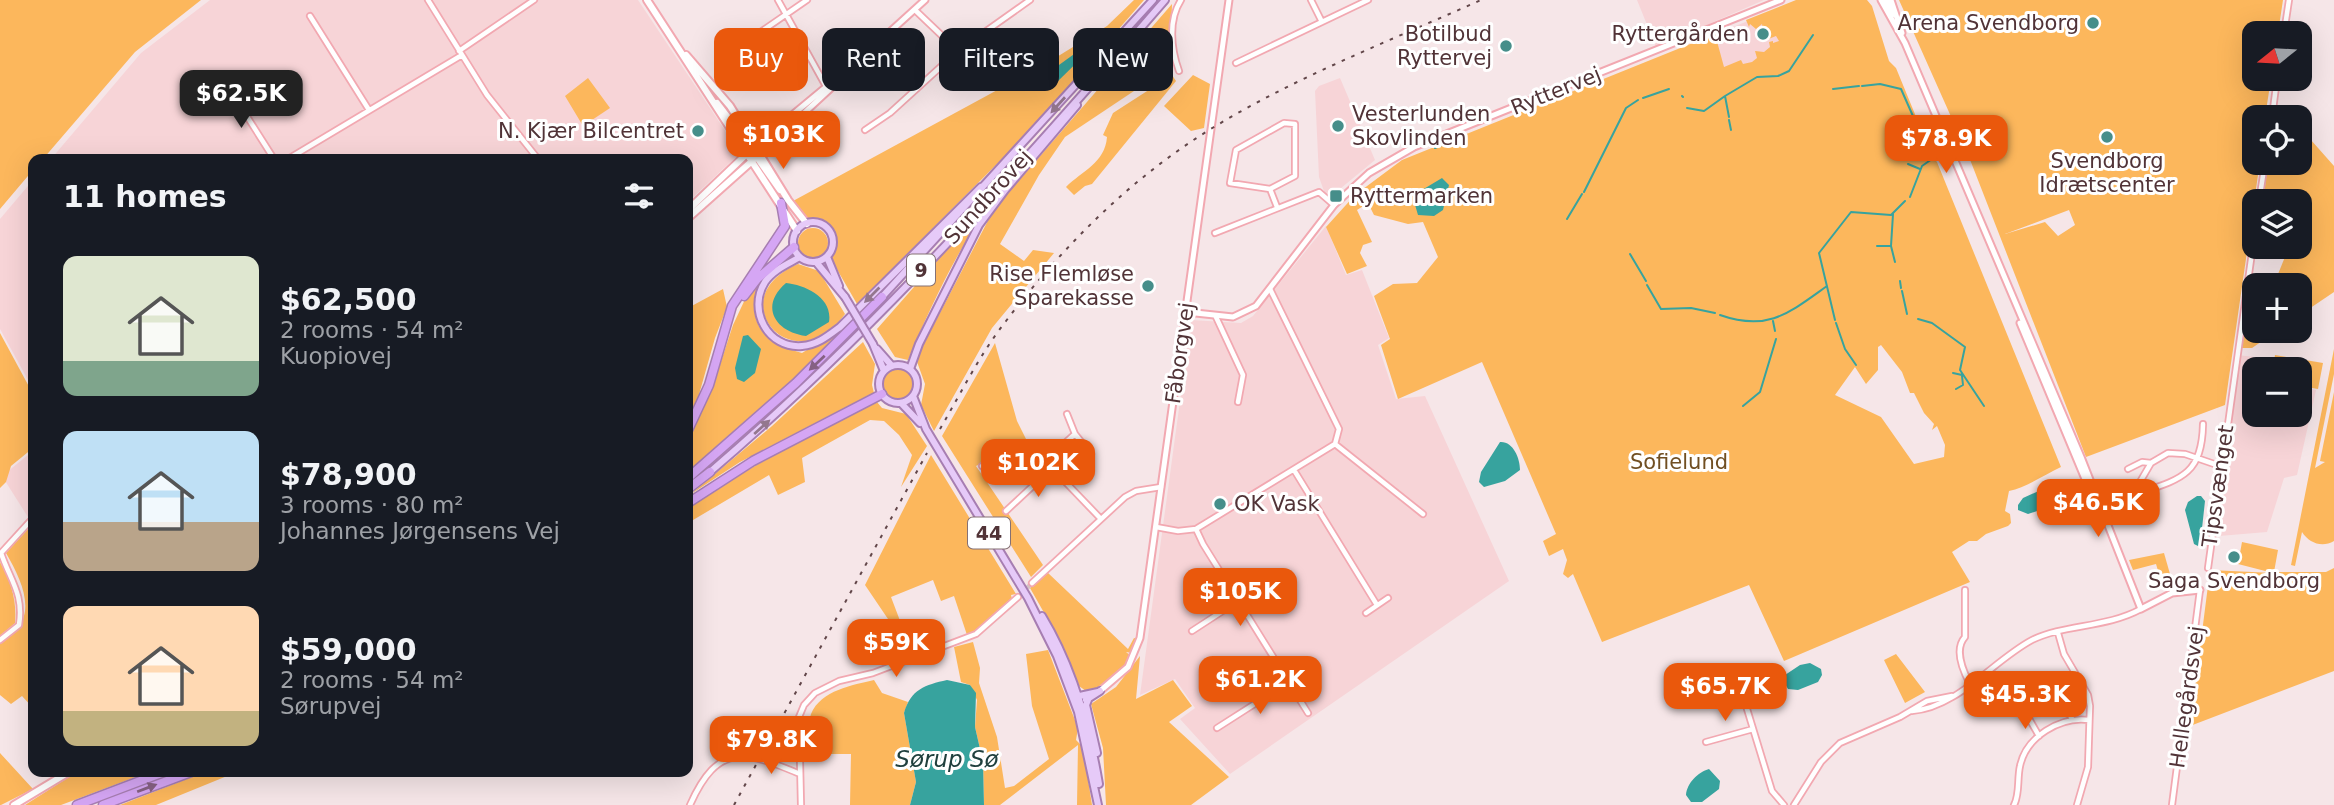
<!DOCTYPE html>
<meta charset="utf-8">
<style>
body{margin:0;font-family:"DejaVu Sans",sans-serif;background:#242831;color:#f1f3f6;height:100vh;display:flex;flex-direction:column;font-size:26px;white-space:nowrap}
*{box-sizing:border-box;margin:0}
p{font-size:23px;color:#9ea1a6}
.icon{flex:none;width:38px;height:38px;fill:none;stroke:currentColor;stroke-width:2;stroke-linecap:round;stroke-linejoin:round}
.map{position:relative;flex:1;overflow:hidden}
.panel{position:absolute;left:28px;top:154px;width:665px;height:623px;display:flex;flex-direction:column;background:#171b24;border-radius:14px;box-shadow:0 7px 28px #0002}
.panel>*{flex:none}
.hud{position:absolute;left:714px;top:28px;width:665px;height:63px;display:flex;gap:14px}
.needle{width:46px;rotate:252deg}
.tools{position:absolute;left:2242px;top:21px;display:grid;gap:14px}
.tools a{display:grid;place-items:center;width:70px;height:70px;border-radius:14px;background:#171b24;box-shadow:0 7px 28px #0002;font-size:35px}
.price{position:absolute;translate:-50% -60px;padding:0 16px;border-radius:14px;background:#ea580c;color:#fff;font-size:23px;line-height:46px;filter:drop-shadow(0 2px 4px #0008)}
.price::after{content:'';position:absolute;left:50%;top:42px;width:21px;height:16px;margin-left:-10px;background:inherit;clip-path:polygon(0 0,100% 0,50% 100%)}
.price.selected{background:#222;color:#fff}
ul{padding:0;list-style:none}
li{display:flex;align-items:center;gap:21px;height:175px;padding:0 35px}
li span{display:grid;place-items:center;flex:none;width:196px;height:140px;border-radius:14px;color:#555}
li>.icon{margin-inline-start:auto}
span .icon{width:84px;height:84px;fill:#fffc;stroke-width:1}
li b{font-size:30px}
h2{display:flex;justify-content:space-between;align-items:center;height:84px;padding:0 35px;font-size:30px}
.pill{padding:0 24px;border-radius:14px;background:#171b24;box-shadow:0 7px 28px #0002;font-size:24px;line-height:63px}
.pill.selected{background:#ea580c;color:#fff}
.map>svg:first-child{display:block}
.built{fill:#f7d4d7}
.green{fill:#fcb75c;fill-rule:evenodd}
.water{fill:#37a39e}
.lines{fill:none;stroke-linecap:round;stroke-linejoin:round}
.stream{stroke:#37a39e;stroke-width:2}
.minor-tunnel{stroke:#d5c2c5;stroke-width:4.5;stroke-dasharray:4.5 2;stroke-linecap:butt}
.minor-casing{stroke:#f2a8b1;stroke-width:8}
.tertiary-casing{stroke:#f2a8b1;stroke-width:9}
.secondary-casing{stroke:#f2a8b1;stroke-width:10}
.primary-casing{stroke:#a77eb2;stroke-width:10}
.motorway-casing{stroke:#a77eb2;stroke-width:11}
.minor{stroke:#fff;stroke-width:4.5}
.tertiary{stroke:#fff;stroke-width:5}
.secondary{stroke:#fff;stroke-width:6}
.primary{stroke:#e6caf8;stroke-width:6}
.motorway{stroke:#d5a6f4;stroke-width:8}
.rail{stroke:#624649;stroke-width:2;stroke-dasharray:3.5 7;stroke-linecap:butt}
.primary-bridge-casing{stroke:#a77eb2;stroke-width:10;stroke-linecap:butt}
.primary-bridge{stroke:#e6caf8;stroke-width:6}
.oneway{fill:#94778e}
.oneway2{fill:#866183}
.poi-dot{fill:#468e8a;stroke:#fff;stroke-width:2.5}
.labels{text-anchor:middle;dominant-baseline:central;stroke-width:6;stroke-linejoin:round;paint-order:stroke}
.shield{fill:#fff;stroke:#857073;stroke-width:2}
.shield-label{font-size:19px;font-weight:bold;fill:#513337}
.poi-label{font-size:21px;fill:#513337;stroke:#fff;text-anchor:end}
.street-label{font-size:21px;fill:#513337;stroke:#fff}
.park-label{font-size:21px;fill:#714f22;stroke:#fff}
.water-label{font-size:23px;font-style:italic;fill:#20403e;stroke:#fff}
</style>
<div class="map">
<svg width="2334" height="805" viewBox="0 0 2334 805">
<rect width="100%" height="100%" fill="#f6e6e8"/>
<path class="built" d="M210 0H638L740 153 688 202V159H51L141 53Z
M1637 0H1764L1656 47Z
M1802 0 1813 33 1799 43 1739 68 1723 67 1715 34Z
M1340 78 1375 160 1329 198 1325 194 1319 177 1315 91 1319 86Z
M33 180V389L0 329V219Z
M1326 226 1346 275 1362 270 1389 338 1378 345 1396 399 1425 396 1509 581 1230 774 1180 719 1195 708 1175 679 1140 695 1191 320 1241 323 1253 316Z
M2237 355 2272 359 2271 369H2254V415H2300V386L2316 390 2297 475 2284 478 2267 532 2219 536 2215 535Z
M33 451V525L2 476Z"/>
<path class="green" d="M0 0H201L135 52 43 159H33V170L0 209Z
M1134 0H1144L1029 132 857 304 831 259 837 248 834 231 827 224 808 218 793 201 1047 63 1107 26Z
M1796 0H1867L1872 6 1889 61 1896 68 1926 141 1933 150 1929 157H1933L1937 162 2061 467C2042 476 2025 488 2009 491L2005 511 2010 514 2011 523 2008 526 1986 534 1977 541H1969L1952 552 1970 582 1784 661 1749 585 1602 642 1573 574 1568 578 1563 574 1567 560 1563 549 1549 556 1543 541 1556 534 1482 362 1398 399 1381 345 1390 339 1374 296 1393 284 1417 283 1438 257 1423 222 1408 224 1374 215 1368 203 1357 210 1372 242 1363 245 1360 253 1367 266 1347 274 1326 227 1355 195 1402 160 1715 34 1724 67 1741 60 1743 64 1752 62 1757 58 1755 51 1764 52 1770 47 1769 42 1773 41V43L1779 41 1776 36 1766 40 1769 37 1767 34 1764 36 1762 24 1756 29 1750 24 1749 27 1746 20ZM1881 345 1902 372 1910 393H1914L1924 413 1934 424 1932 430 1937 426 1945 445 1944 457 1914 464 1881 417 1835 395 1855 367 1866 384 1878 370V347Z
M1899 0H2283L2278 33H2254V79H2271L2265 117H2254V163H2258L2259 168 2225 405 2086 457 1969 157ZM2069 210 2075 225 2058 236 2045 222 2005 234Z
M1172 4 1170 67 1065 137 1039 175 1000 244 1024 261 1033 250 1054 253 992 328 934 431 921 405 925 384 916 359 994 209Z
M1172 75 1176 81 1092 184 1085 186 1074 195 1066 187C1082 171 1105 163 1107 137L1103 135 1113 113Z
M1193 75 1210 84 1204 128 1191 131 1164 106Z
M588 78 610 108 583 126 565 96Z
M2303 131 2334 166V292L2300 315V285H2254V331H2277L2252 348H2242L2251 280 2274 284 2289 247H2300V201H2263L2267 171 2292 174 2295 163H2300Z
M995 195C960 246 932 302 908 360L895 357 877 329Z
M798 243a15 15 0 1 1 30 0a15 15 0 1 1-30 0Z
M798 264 819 271 845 314C795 385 717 299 798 264Z
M762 277C744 319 760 343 802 353L851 323 816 359 688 473V435L711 392 733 325 748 293Z
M723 289 727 307 715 338 698 398 688 420V308Z
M0 333 33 394V448L11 466 6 482 0 488Z
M863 342 875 364 872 385 874 393 740 462 691 494 772 426Z
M995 343 1017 421 1027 441 976 466 1043 565 1031 577 942 436Z
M2334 349V374L2315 468 2325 462 2320 461 2334 392V541C2322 548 2309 543 2302 532L2295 566 2291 565Z
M2275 355 2323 363 2318 389 2300 386V369H2273Z
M883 384a15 15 0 1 1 30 0a15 15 0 1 1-30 0Z
M877 402 882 408 906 414 927 446 901 487 912 455 899 435 884 421 870 420 802 458 805 482 778 495 769 475 688 523V508C747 467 813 434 877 402Z
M931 455 1016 594 1011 595 1012 599 981 628 967 635 954 596 941 601 933 580 891 597 902 626 888 619 865 585Z
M30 527 33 531V708L22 696 11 704 0 695V642C41 622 24 584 6 553Z
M2242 542 2278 550 2274 572H2326L2334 568V671L2190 726 2210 570 2273 573 2238 564Z
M2164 553 2172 581 2162 584 2156 564 2133 570 2129 560Z
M0 562C11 582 17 600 15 623L0 636Z
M1047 572 1128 649 1134 638 1137 639 1132 653 1126 652 1131 656C1121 672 1105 688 1086 691L1079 686 1059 639 1030 588Z
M973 642 980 668 979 683 997 737 1005 788 1014 786 1049 759 1032 706 1026 654 1048 650 1078 728 1076 740 1083 747 1092 805H1077L1078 745 1000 805H984L983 762 975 727 977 700 970 685 961 682 954 647Z
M1896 654 1925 692 1905 703 1884 660Z
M1140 656 1136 699 1173 680 1192 706 1169 722 1229 777 1191 805H1106L1103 748 1091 704 1116 687Z
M874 680 882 693 908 702 904 713 916 782 910 805H850L851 754H807C808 742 807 725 811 714 821 690 853 685 874 680Z
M0 753 33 789 1 805H0Z
M77 772H149L61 805H25Z
M205 772H237L156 805H120Z"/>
<path class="water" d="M1106 31 1107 33 1056 83 1047 89 1040 86 1041 78Z
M1163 44 1167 46 1164 65 1125 89 1124 85Z
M1442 178 1449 185 1443 210 1434 216 1418 215 1413 198 1417 193Z
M786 283C806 285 833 298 829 322L806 336C775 332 759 306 786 283Z
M748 335 761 349 755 373 744 382 737 379 735 368 743 336Z
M1500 442C1513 441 1520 458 1520 470L1505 481 1484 487 1479 482 1481 472Z
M2041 490 2047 492 2049 507 2028 514 2018 510V505L2023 498Z
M2197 496H2201L2205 501 2200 547 2194 544 2185 510 2188 502Z
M1810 663 1821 669 1822 675 1818 682 1798 690 1788 689 1784 682 1785 675 1800 665Z
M947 680 970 685 976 693 975 727 983 762 984 805H910L916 782 904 713C911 689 925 685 947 680Z
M1709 769 1720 781 1719 789 1702 802H1691L1686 795C1687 783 1698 772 1709 769Z"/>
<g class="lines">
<path class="stream" d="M1862 86 1880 84 1901 89 1932 159 1922 166 1910 197
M1833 89 1859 86
M1682 96 1683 97
M1643 98 1669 89
M1687 108 1704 111 1725 96
M1729 117 1725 96 1757 77 1778 76 1789 71 1813 35
M1729 120 1731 130
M1435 148 1446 143
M1908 164 1920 169
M1584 192 1626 108 1638 100
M1893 214 1891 246 1895 262
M1567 219 1582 194
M1877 246H1890
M1630 254 1646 281
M1900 281 1901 288
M1647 285 1661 309 1691 308 1715 313
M1902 291 1907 314
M1720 315C1768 332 1789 313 1827 286
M1918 319 1932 323 1965 347 1960 370 1984 406
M1835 320 1819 253 1851 212 1891 215 1905 201
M1773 321 1775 331
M1836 323 1845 349 1856 365
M1953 373 1962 375
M1956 389 1963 385 1962 376
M1743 406 1760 392 1776 339"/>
<path class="minor-tunnel" d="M1018 597 1032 583"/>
<g class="minor-casing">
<path id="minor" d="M428 0 487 95 538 159
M778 0 828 90
M1311 0 1322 22
M915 10 958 51
M310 16 369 110
M2284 33 2289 0
M459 51 534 0
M1236 63 1368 0
M746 64 736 49 807 0
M1179 71C1171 49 1168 20 1181 0
M223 83 229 88 274 159
M2272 117 2277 79
M865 130 890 113 958 51 1030 0
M288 159 462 55
M1270 189 1230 183 1236 150 1284 123 1295 124V176L1270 189 1277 207
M2259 201 2265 163
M1215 233 1319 192 1334 205
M1216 317 1243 375 1238 402
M1067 414 1075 434 1091 454
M1335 444 1423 514
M1045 461 1075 434
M982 466 1032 443 1052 468 1100 518
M2128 469 2142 462 2151 463
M1294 470 1377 605
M2139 493C2182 479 2202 474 2203 424
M2118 496 2137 487 2151 463 2168 453 2185 454 2220 466
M1006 511 1052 468
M1156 527 1178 531 1196 529 1335 444 1339 429 1270 289
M1196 529 1203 544 1308 713
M2208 568 2254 238
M1032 583 1125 497 1136 491 1161 487
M1965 590V637C1954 649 1963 671 1970 684
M1366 613 1388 598
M1192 631 1238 601
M2058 633 2064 654 2088 695 2090 706 2088 767 2077 805
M0 640 19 625C24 594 10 580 1 553L33 518
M2049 678 2072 719
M1740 686 1772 791 1784 805
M2011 699 2016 696 2039 736
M1912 711C1957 708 1994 660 2032 640 2065 624 2106 628 2141 609
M1217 728 1289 682
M1706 742 1753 729
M690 805C718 742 745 751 800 774
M801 805 799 717 804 705 815 693 839 681 873 673 976 634 1018 597
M1794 805 1821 762 1840 743 1900 717 1927 701 1952 696
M2014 805C2020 794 2017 779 2020 766 2026 737 2060 716 2089 720
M2172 805 2200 590"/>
</g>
<g class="tertiary-casing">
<path id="tertiary" d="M1881 0 1905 43 2081 457 2141 609 2172 593 2200 590
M1886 0 1895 15
M1891 0 1902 33
M756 145 861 58 925 0
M761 153 857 64
M1186 312 1233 317 1256 306 1334 205 1369 173 1414 147 1781 0
M2020 323 2085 479
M1100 691 1128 667 1140 638 1229 0"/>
</g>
<g class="secondary-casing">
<path id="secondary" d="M647 0 797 231
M686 55 730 106 788 200 807 224
M717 103 753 150
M756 156 780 190
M688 210 756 145
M688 218 761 153
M14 805 69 772"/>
</g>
<g class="primary-casing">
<path id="primary" d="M793 242a20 20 0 1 1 40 0a20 20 0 1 1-40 0Z
M800 257C788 264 773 270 765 282 747 310 768 349 802 346 817 345 828 336 840 327L981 187
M827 257 839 286
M816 262 845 297
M882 297 1153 0
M873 344 884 371
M877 349 892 366
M879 384a19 19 0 1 1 38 0a19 19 0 1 1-38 0Z
M910 369 919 344 979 225 1005 190 1077 105
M913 396 926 429 1028 598 1057 656 1078 712 1098 805
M901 403 920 423
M710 472C876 330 1022 165 1165 0
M1042 616C1073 667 1089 725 1099 784
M1075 697 1098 692
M1086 700 1100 691
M1088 700 1086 705 1097 753"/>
</g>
<g class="motorway-casing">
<path id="motorway" d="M744 296 757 279 794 247
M688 430 709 385 732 306 785 226 781 203
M688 478 796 383 882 297
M688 489 710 472
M688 503 753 461 882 394
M77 805 164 772
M103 805 191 772"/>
</g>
<use href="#minor" class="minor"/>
<use href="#tertiary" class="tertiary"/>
<use href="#secondary" class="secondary"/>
<use href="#primary" class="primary"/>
<use href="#motorway" class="motorway"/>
<path class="rail" d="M940 429C961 393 980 354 1006 321 1064 245 1132 177 1214 127 1298 76 1392 40 1481 0
M734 805 927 453"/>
<g class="primary-bridge-casing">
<path id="primary-bridge" d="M845 297 873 344"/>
</g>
<use href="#primary-bridge" class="primary-bridge"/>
</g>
<defs><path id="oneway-solid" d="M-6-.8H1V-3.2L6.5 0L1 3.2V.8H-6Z" transform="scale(1.75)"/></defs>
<g class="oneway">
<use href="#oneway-solid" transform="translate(1058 105) rotate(132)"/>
<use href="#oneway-solid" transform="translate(872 295) rotate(135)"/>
<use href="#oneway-solid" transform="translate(762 427) rotate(-42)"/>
</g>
<g class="oneway2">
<use href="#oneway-solid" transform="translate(817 363) rotate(137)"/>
<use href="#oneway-solid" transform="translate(147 788) rotate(-21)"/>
</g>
<g class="poi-dot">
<circle cx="2093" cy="23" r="7"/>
<circle cx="1763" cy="34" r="7"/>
<circle cx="1506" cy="46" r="7"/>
<circle cx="1338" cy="126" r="7"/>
<circle cx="698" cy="131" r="7"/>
<circle cx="2107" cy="137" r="7"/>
<rect x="1329" y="189" width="14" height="14" rx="3.5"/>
<circle cx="1148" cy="286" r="7"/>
<circle cx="1220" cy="504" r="7"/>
<circle cx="2234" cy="557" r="7"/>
</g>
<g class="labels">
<g class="shield">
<rect x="907" y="254.5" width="28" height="31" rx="5"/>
<rect x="968" y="517.5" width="42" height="31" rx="5"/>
</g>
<g class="shield-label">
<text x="921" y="270">9</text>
<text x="989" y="533">44</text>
</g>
<g class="poi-label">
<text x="2079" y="23">Arena Svendborg</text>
<text x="1492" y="34">Botilbud<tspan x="1492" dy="24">Ryttervej</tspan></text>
<text x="1749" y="34">Ryttergården</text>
<text x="1352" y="114" text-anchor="start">Vesterlunden<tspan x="1352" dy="24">Skovlinden</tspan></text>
<text x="684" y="131">N. Kjær Bilcentret</text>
<text x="2107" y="161" text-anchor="middle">Svendborg<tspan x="2107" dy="24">Idrætscenter</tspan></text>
<text x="1350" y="196" text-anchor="start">Ryttermarken</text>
<text x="1134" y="274">Rise Flemløse<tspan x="1134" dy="24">Sparekasse</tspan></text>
<text x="1234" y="504" text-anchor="start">OK Vask</text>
<text x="2234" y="581" text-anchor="middle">Saga Svendborg</text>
</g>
<g class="street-label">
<text transform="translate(1556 91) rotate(-22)">Ryttervej</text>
<text transform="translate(988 197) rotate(-48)">Sundbrovej</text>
<text transform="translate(1180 353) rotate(-82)">Fåborgvej</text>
<text transform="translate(2218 486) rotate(-82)">Tipsvænget</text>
<text transform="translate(2187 697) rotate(-82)">Hellegårdsvej</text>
</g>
<g class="park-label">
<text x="1679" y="462">Sofielund</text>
</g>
<g class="water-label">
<text x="947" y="759">Sørup Sø</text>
</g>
</g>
</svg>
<div class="tools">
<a><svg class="needle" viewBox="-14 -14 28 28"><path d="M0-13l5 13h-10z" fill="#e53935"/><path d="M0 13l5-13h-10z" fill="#9ea1a6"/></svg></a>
<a><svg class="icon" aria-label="locate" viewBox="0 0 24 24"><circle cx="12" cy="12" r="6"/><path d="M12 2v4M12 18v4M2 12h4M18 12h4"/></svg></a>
<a><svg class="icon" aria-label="layers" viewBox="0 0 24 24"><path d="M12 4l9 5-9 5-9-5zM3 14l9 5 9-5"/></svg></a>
<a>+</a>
<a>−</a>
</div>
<b class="price selected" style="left:241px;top:130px">$62.5K</b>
<b class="price" style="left:783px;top:171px">$103K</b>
<b class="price" style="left:1946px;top:175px">$78.9K</b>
<b class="price" style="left:1038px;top:499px">$102K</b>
<b class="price" style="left:2098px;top:539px">$46.5K</b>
<b class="price" style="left:1240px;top:628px">$105K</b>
<b class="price" style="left:896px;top:679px">$59K</b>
<b class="price" style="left:1260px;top:716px">$61.2K</b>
<b class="price" style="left:1725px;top:723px">$65.7K</b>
<b class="price" style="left:2025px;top:731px">$45.3K</b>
<b class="price" style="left:771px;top:776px">$79.8K</b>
<div class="hud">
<a class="pill selected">Buy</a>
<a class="pill">Rent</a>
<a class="pill">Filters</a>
<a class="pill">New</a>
</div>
<section class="panel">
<h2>11 homes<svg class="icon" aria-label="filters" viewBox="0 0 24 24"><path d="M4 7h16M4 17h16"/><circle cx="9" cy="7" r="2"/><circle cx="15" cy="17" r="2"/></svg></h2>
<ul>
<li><span style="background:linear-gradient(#dfe7d0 75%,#7fa58c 0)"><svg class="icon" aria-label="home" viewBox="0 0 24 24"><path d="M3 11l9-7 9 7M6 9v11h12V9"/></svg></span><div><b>$62,500</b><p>2 rooms · 54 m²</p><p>Kuopiovej</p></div></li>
<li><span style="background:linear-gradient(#bfe0f5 65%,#b9a48a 0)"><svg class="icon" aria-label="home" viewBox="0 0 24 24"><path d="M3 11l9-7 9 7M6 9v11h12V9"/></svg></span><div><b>$78,900</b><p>3 rooms · 80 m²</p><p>Johannes Jørgensens Vej</p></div></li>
<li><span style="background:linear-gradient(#ffd9b3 75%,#c2b280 0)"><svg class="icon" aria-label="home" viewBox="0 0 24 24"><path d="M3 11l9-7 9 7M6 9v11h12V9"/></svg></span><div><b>$59,000</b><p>2 rooms · 54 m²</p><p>Sørupvej</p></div></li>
</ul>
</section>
</div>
